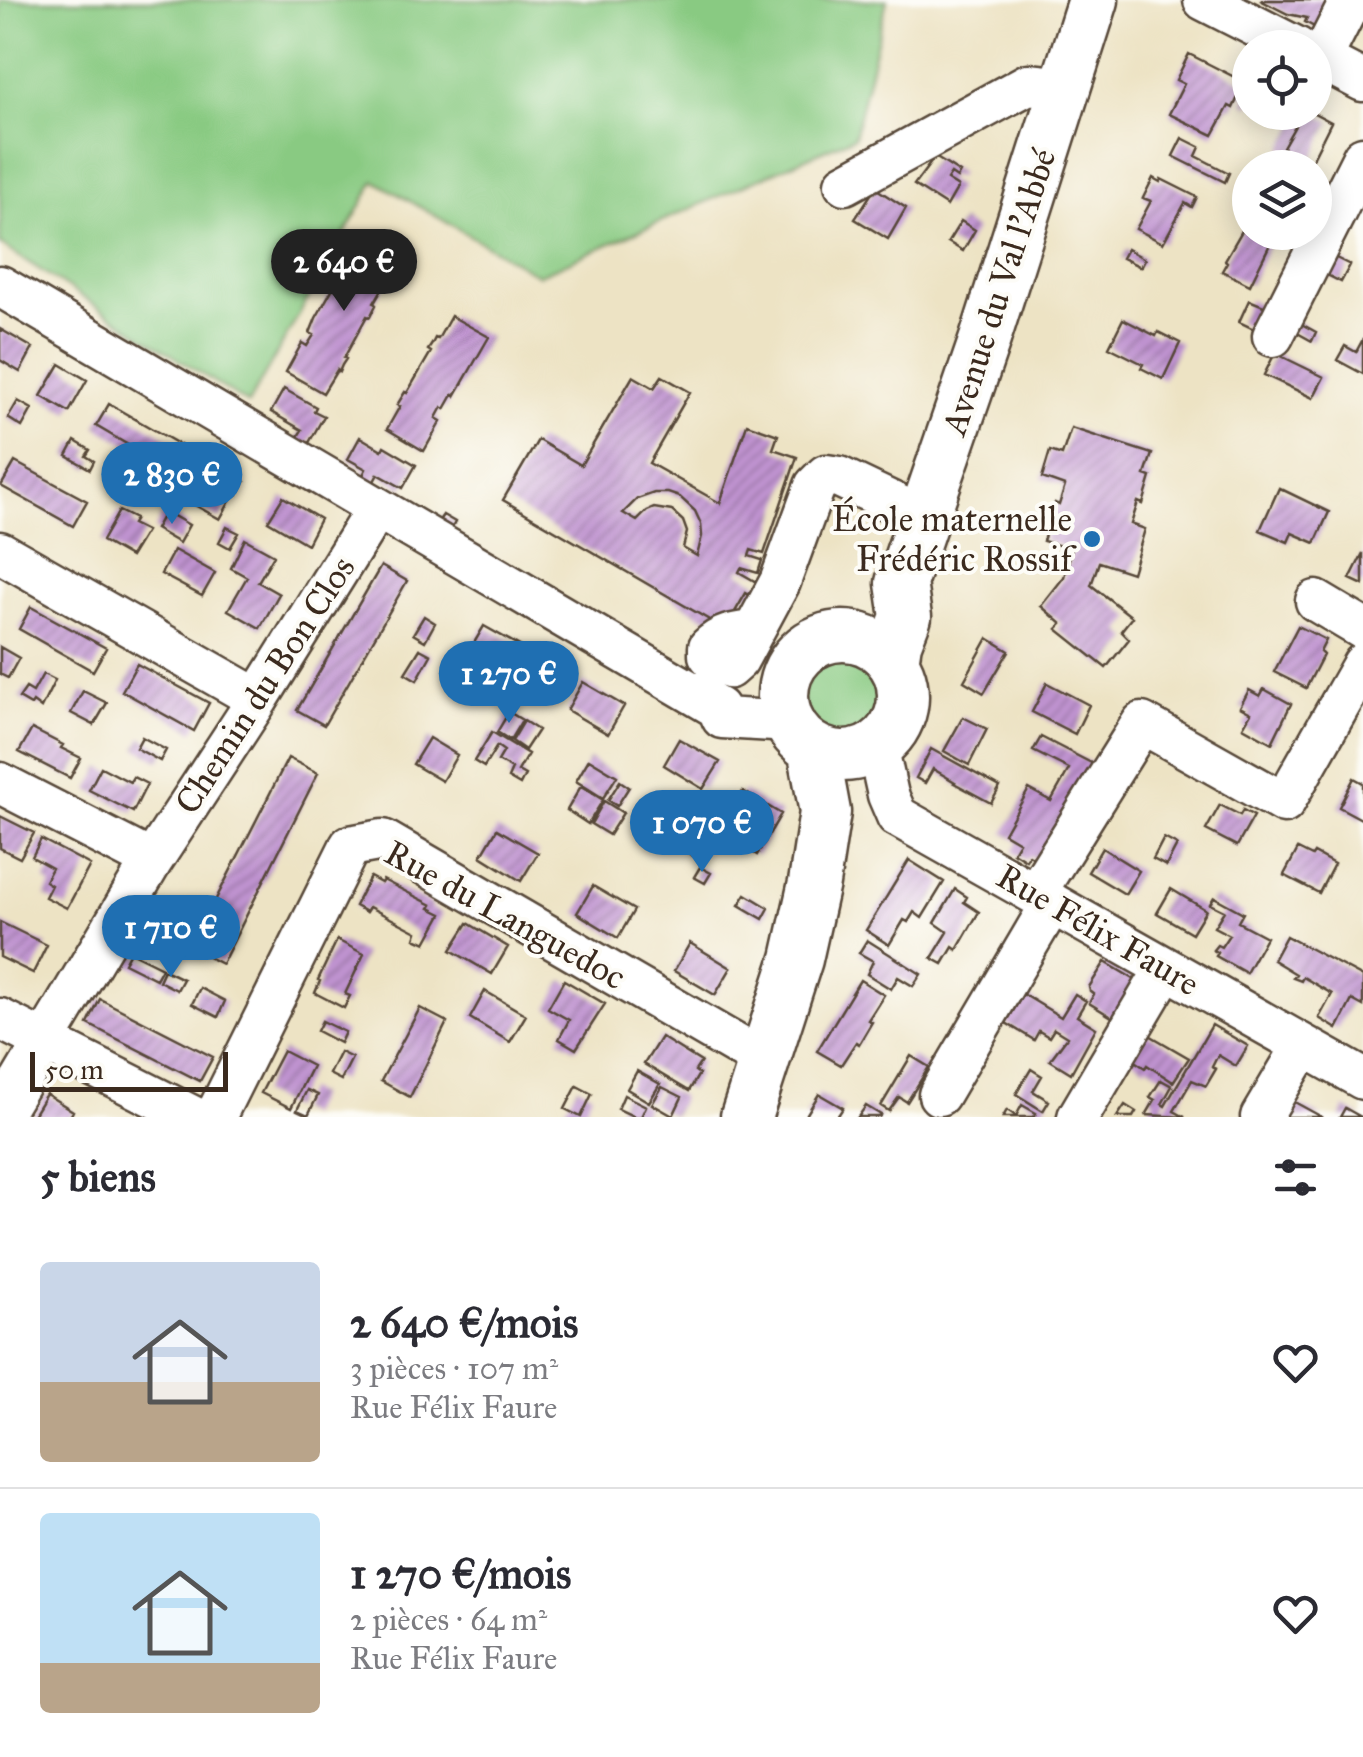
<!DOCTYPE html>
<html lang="fr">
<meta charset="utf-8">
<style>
body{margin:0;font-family:"IM FELL Great Primer",serif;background:#f2f2f3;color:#2b2b33;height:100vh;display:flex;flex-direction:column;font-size:38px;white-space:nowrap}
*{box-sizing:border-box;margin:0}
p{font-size:32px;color:#7c7c81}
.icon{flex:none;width:55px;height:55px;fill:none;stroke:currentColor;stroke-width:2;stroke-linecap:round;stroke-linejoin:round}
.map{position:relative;height:1117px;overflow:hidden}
.details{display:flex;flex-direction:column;background:#fff;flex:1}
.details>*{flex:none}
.fabs{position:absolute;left:1232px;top:30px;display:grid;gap:20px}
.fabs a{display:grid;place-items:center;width:100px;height:100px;border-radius:50%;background:#fff;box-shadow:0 5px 25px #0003;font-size:50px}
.scale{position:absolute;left:30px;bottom:25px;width:198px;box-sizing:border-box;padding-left:10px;border:5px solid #3b2a1e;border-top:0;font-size:28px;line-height:35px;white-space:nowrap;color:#3b2a1e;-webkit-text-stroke:8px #fdfcf7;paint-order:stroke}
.price{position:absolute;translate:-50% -85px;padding:0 22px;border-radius:35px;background:#1f6fb2;color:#fff;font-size:32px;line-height:65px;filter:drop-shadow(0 2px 5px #0008)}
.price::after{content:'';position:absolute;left:50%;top:60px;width:30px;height:22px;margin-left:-15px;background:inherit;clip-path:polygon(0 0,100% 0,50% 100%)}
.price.selected{background:#222;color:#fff}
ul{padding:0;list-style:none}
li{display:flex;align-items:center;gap:30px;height:250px;padding:0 40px}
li+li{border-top:2px solid #e1e1e2}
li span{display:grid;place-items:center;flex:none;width:280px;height:200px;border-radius:10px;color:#555}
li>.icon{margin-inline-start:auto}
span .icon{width:120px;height:120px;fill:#fffc;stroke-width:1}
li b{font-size:42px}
h2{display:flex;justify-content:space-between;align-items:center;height:120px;padding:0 40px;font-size:42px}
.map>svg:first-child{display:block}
.grass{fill:#89ca82;stroke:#627a50;stroke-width:2.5}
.building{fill:url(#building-hatch);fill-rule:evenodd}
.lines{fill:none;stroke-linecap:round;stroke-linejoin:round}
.minor-casing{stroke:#564637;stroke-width:45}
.major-casing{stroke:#564637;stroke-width:55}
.minor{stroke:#fff;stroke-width:40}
.major{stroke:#fff;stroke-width:50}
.poi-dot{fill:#1f6fb2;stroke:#fdfcf7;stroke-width:4}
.labels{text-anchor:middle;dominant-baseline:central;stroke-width:8;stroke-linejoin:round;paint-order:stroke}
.street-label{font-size:35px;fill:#3b2a1e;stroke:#fdfcf7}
.poi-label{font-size:35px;fill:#3b2a1e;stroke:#fdfcf7;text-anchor:end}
</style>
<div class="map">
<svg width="1363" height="1117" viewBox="0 0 1363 1117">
<defs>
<pattern id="building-hatch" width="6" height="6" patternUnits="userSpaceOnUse" patternTransform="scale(2.5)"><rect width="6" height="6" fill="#bf93d0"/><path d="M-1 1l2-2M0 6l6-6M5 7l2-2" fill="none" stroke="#9c78a8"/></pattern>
</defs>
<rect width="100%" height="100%" fill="#fdfcf7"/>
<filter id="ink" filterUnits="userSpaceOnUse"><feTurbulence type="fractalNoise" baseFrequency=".01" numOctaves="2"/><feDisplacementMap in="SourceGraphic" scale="20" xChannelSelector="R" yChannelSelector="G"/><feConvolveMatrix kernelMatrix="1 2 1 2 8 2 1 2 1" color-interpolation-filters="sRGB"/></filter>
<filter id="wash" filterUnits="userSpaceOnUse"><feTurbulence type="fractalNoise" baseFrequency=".0048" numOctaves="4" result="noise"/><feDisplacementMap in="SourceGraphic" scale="40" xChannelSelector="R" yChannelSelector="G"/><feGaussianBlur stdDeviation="2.25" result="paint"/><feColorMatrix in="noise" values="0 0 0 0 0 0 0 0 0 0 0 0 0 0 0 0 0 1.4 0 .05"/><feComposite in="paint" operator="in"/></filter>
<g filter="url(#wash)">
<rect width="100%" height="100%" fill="#ede3c4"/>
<path class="grass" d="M0 0H887L854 137 538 275 375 181 248 404 0 244Z
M802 697a44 44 0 1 1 88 0a44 44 0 1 1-88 0Z"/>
<g id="blocks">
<path class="building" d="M1260 0H1338L1322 31 1305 22 1307 18 1288 14Z
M1189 54 1250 85V106L1243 102 1247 96 1240 93 1233 108 1229 106 1213 135 1169 114 1184 84 1176 80Z
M1303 112H1312L1331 122 1308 168H1296L1279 159 1284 149 1283 147Z
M1182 138 1200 147 1196 156 1229 173 1225 182 1173 156Z
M935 157 960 173 957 178 951 174 947 180 958 187 947 206 914 185Z
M1153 178 1160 182 1161 179 1197 197 1192 207 1185 203 1163 243 1136 229 1151 201 1143 198Z
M875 188 906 208 888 239 855 219Z
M961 221 975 230 963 251 948 242Z
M1247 222 1250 224V232H1267L1274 236 1250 285 1222 271 1227 262 1225 260Z
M364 234 404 257 400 263 398 262 374 303 376 305 370 317 367 316 344 358 346 359 342 365 339 372 337 370 323 393 286 372 302 343 307 346 314 335 310 333 316 318 333 288 338 291 344 280 341 278 349 264 347 263Z
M1127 249 1145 259 1141 267 1122 258Z
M1330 255 1350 265 1341 282 1321 272Z
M1249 300 1271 309 1260 332 1239 322Z
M451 316 489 337 455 396 453 395 445 409 442 407 436 418 441 421 424 451 387 429 400 406 397 405 405 392 407 393 431 352 428 350 432 344 435 338 438 339Z
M1123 319 1156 336 1158 332 1180 343 1163 379 1141 368 1143 364 1109 347Z
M1296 321 1316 332 1312 341 1292 330Z
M0 329 33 348 20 372 0 360Z
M1363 339V374L1337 360 1345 346 1356 352Z
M1275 353 1324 377 1313 398 1264 375Z
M60 364 87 380 69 412 41 396Z
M633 376 654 388 662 376 690 392 649 463 720 503 747 424 778 435 773 449 797 457 764 554 751 550 749 556 762 560 758 573 741 568 739 572 770 590 763 603 746 593 725 629 503 500 538 440 581 465ZM654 493H668L680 497 695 511 701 524 702 536 697 556 683 548 687 532 683 521 672 511 654 508 647 511 637 521 623 513 637 499Z
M284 389 316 407 314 411 324 416 306 448 295 441 302 430 271 412Z
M18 401 32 409 22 427 8 418Z
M109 404 189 450 176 473 96 426Z
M1071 428 1152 454 1145 475 1151 477 1143 504 1138 502 1131 524 1145 529 1132 573 1099 562 1091 585 1132 617 1121 631 1129 639 1106 668 1057 629 1062 624 1041 606 1064 577 1072 549 1043 541 1055 503 1059 505 1065 486 1042 478 1050 451 1062 455Z
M360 437 382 450 384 446 416 465 403 488 378 474 372 485 361 479 366 469 348 459Z
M75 441 90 450 86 456 94 461 90 469 67 456Z
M15 462 87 501 73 526 1 486Z
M216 465 245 482 238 494 235 492 220 519 193 504Z
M1279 488 1329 512 1315 543 1292 533 1288 542 1260 530Z
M283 497 320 519 307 544 268 521Z
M119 511 135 519 132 524 146 531 130 557 102 541Z
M165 511 189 525 179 543 155 529Z
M443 515 455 522 451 530 438 522Z
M227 527 239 533 230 548 219 542Z
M245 539 274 555 258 582 279 594 260 628 228 610 247 577 231 568Z
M174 550 215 573 202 596 161 574Z
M1363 553V585L1350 579Z
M381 566 407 581 324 725 297 710Z
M31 607 106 648 93 671 19 629Z
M424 616 435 623 425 641 413 634Z
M484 626 525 649 509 677 468 653Z
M1298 626 1326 640 1320 652 1323 655 1306 688 1274 672Z
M988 638 1009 651 984 693 964 681Z
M0 647 19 658 8 678 0 674Z
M420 649 431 655 417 680 405 673Z
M137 664 209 703 194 731 122 691Z
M43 674 55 680 41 708 33 702 31 705 19 698 26 688 33 692Z
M583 682 624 706 608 734 567 710Z
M1047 683 1089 705 1075 734 1032 712Z
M1264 689 1291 704 1272 743 1243 727 1251 713 1240 707 1249 690 1260 696Z
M83 691 107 703 94 725 71 713Z
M509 712 522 720 510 740 497 732Z
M963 717 987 729 969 765 944 751Z
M524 721 538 730 525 750 512 741Z
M32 729 63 745 61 748 81 758 70 778 19 752Z
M492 732 528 754 518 771 525 775 520 785 508 778 512 769 498 761 504 751 497 746 484 767 474 761Z
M142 737 166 750 160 761 136 748Z
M1041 737 1097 766 1042 863 1029 855 1026 860 1013 852 1019 842 1004 833 1029 789 1051 801 1069 769 1033 751Z
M429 738 457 755 442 781 413 764Z
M679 739 720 762 703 789 664 765Z
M931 749 1000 787 991 803 954 783 955 782 933 769 925 783 916 778Z
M288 758 318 773 222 964 191 948Z
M589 759 617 776 603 798 576 781Z
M101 767 130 782 133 777 147 784 133 812 89 790Z
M1354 778 1363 783V820L1339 807Z
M620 781 629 787 617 806 608 800Z
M581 786 603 800 588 824 567 810Z
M743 791 781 814 757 855 730 839 746 813 735 806Z
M604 801 623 813 609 835 591 824Z
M1220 805 1240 815 1243 810 1254 816 1237 846 1206 830Z
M0 816 34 833 20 858 0 848Z
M497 829 538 853 521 881 481 856Z
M690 830 709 841 698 859 680 848Z
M1164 838 1177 845 1166 866 1153 859Z
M41 839 90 865 67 908 45 897 51 885 45 881 52 868 32 857Z
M1102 848 1139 871 1125 894 1088 872Z
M1298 849 1312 856 1314 853 1334 864 1319 893 1284 875Z
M909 860 944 882 922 918 914 912 908 922 904 920 889 945 866 930Z
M700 867 711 873 705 883 694 877Z
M370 877 381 883 383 880 432 905 430 908 442 914 426 943 415 938 417 932 369 907 366 912 355 906Z
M593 886 634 910 618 938 577 913Z
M955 889 967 897 964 902 979 912 957 950 953 947 943 964 932 958 948 932 935 923Z
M1171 889 1206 910 1192 933 1157 913Z
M746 894 769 908 763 919 739 905Z
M1214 897 1243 913 1238 922 1266 937 1246 973 1216 956 1218 953 1213 950 1217 945 1221 947 1229 935 1214 927 1224 911 1210 904Z
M0 922 47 945 33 973 0 957Z
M468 923 508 947 492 974 451 950Z
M1286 936 1363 977V1006L1352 1000 1337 1029 1319 1018 1332 994 1303 977 1301 981 1293 978 1296 974 1273 960Z
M337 940 364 954 345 994 350 996 344 1008 315 993 320 981 318 980Z
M867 940 921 974 913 986 898 977 891 989 867 974 873 961 859 953Z
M690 943 731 968 715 995 674 971Z
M130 952 162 968 156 979 124 963Z
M1105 962 1142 984 1120 1022 1089 1003 1094 994 1090 991 1089 987Z
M164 970 183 979 177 990 159 981Z
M564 980 605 1004 576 1049 559 1039 569 1020 548 1008Z
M860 980 884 995 868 1020 872 1022 859 1044 856 1042 841 1065 817 1051Z
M200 988 225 1001 218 1017 192 1004Z
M485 991 526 1015 510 1042 470 1018Z
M1023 994 1061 1017 1075 994 1086 1001 1077 1016 1096 1028 1071 1073 1050 1060 1067 1037 1054 1029 1049 1037 1039 1031 1034 1040 1006 1023Z
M100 999 213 1057 200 1081 88 1024Z
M420 1008 447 1022 410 1097 381 1081Z
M322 1021 345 1032 340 1043 317 1031Z
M1212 1025 1248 1046 1236 1066 1218 1055 1212 1067 1216 1069 1206 1086 1192 1080 1174 1111 1185 1117 1146 1115 1155 1100 1150 1097 1161 1080 1172 1086 1162 1104 1165 1106Z
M1146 1033 1189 1058 1173 1082 1147 1065 1145 1068 1130 1058Z
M661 1037 701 1062 695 1071 699 1074 689 1091 644 1064Z
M283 1051 312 1066 291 1108 261 1093Z
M340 1052 352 1058 341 1080 329 1074Z
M911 1056 929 1067 907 1102 899 1097 889 1111 881 1106Z
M1031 1069 1042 1076 1033 1091 1049 1101 1043 1111 1016 1094Z
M637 1071 660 1084 649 1102 627 1089Z
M577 1086 592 1094 581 1117 565 1109Z
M662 1087 682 1097 673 1116 652 1104Z
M307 1090 318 1095 308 1115 297 1110Z
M46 1094 73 1111 70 1117H32Z
M819 1094 843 1108 837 1117H805Z
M624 1095 646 1106 641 1117H635L618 1109Z
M1289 1099 1322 1117H1280Z
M1022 1105 1036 1113 1034 1117H1003L1007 1110 1016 1116Z
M1125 1105 1136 1112 1133 1117H1117Z
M866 1106 881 1115 879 1117H858Z
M1345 1108 1361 1117H1340Z"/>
</g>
</g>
<g filter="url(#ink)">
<use href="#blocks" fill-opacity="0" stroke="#564637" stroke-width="2.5"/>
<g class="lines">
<g class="minor-casing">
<path id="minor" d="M1204 0 1298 48
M1315 56 1363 81
M1321 59 1351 0
M845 184 1028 84 1067 88
M0 286 718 708 722 718 774 721 791 725
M1273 336 1363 157
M0 552 258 699
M1316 601 1363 629
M753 631C736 633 722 634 709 647V655L716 663 729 668 738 660 780 582 815 486 826 475 839 477 923 517
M877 745 888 795 897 816 1363 1079
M0 783 152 861
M1035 894 1142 723 1284 803 1363 664
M0 1019 194 1117
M939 1095 1052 903
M0 1116 152 861 258 699 377 508
M215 1117 350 846 383 840 764 1061
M1078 1117 1166 968
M1261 1117 1303 1046"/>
</g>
<g class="major-casing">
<path id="major" d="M783 696a60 60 0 1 1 120 0a60 60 0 1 1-120 0Z
M893 663 896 643 906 617 901 583 984 342 1093 0
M746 1117 797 959 814 883 825 812 813 748"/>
</g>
<use href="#minor" class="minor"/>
<use href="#major" class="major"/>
</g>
</g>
<circle class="poi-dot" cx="1092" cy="539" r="10"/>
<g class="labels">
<g class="street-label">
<text transform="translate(999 292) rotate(-72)">Avenue du Val l'Abbé</text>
<text transform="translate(265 685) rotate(-57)">Chemin du Bon Clos</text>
<text transform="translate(505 915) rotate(29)">Rue du Languedoc</text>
<text transform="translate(1098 930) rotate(30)">Rue Félix Faure</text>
</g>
<g class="poi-label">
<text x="1072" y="519">École maternelle<tspan x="1072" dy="40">Frédéric Rossif</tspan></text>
</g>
</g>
</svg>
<div class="fabs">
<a><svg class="icon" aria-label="locate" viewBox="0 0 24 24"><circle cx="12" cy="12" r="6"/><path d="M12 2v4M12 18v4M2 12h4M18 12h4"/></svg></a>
<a><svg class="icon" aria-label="layers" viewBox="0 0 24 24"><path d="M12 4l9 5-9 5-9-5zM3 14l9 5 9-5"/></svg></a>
</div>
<div class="scale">50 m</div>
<b class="price selected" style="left:344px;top:314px">2 640 €</b>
<b class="price" style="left:172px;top:527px">2 830 €</b>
<b class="price" style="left:509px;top:726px">1 270 €</b>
<b class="price" style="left:702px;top:875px">1 070 €</b>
<b class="price" style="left:171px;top:980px">1 710 €</b>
</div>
<section class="details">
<h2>5 biens<svg class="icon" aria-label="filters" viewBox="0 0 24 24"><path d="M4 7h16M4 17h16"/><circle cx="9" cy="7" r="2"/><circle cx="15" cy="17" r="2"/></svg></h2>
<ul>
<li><span style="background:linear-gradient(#c9d6e8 60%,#b9a48a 0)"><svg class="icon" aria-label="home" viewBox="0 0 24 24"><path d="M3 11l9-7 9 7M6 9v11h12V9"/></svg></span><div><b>2 640 €/mois</b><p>3 pièces · 107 m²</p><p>Rue Félix Faure</p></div><svg class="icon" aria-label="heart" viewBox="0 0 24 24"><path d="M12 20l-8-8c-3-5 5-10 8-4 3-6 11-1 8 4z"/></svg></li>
<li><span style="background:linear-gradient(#bfe0f5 75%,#b9a48a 0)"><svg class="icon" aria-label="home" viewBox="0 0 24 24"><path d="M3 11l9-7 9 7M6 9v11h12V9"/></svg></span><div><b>1 270 €/mois</b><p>2 pièces · 64 m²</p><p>Rue Félix Faure</p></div><svg class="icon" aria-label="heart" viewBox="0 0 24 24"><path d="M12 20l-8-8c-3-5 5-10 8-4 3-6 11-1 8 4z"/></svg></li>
</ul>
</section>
